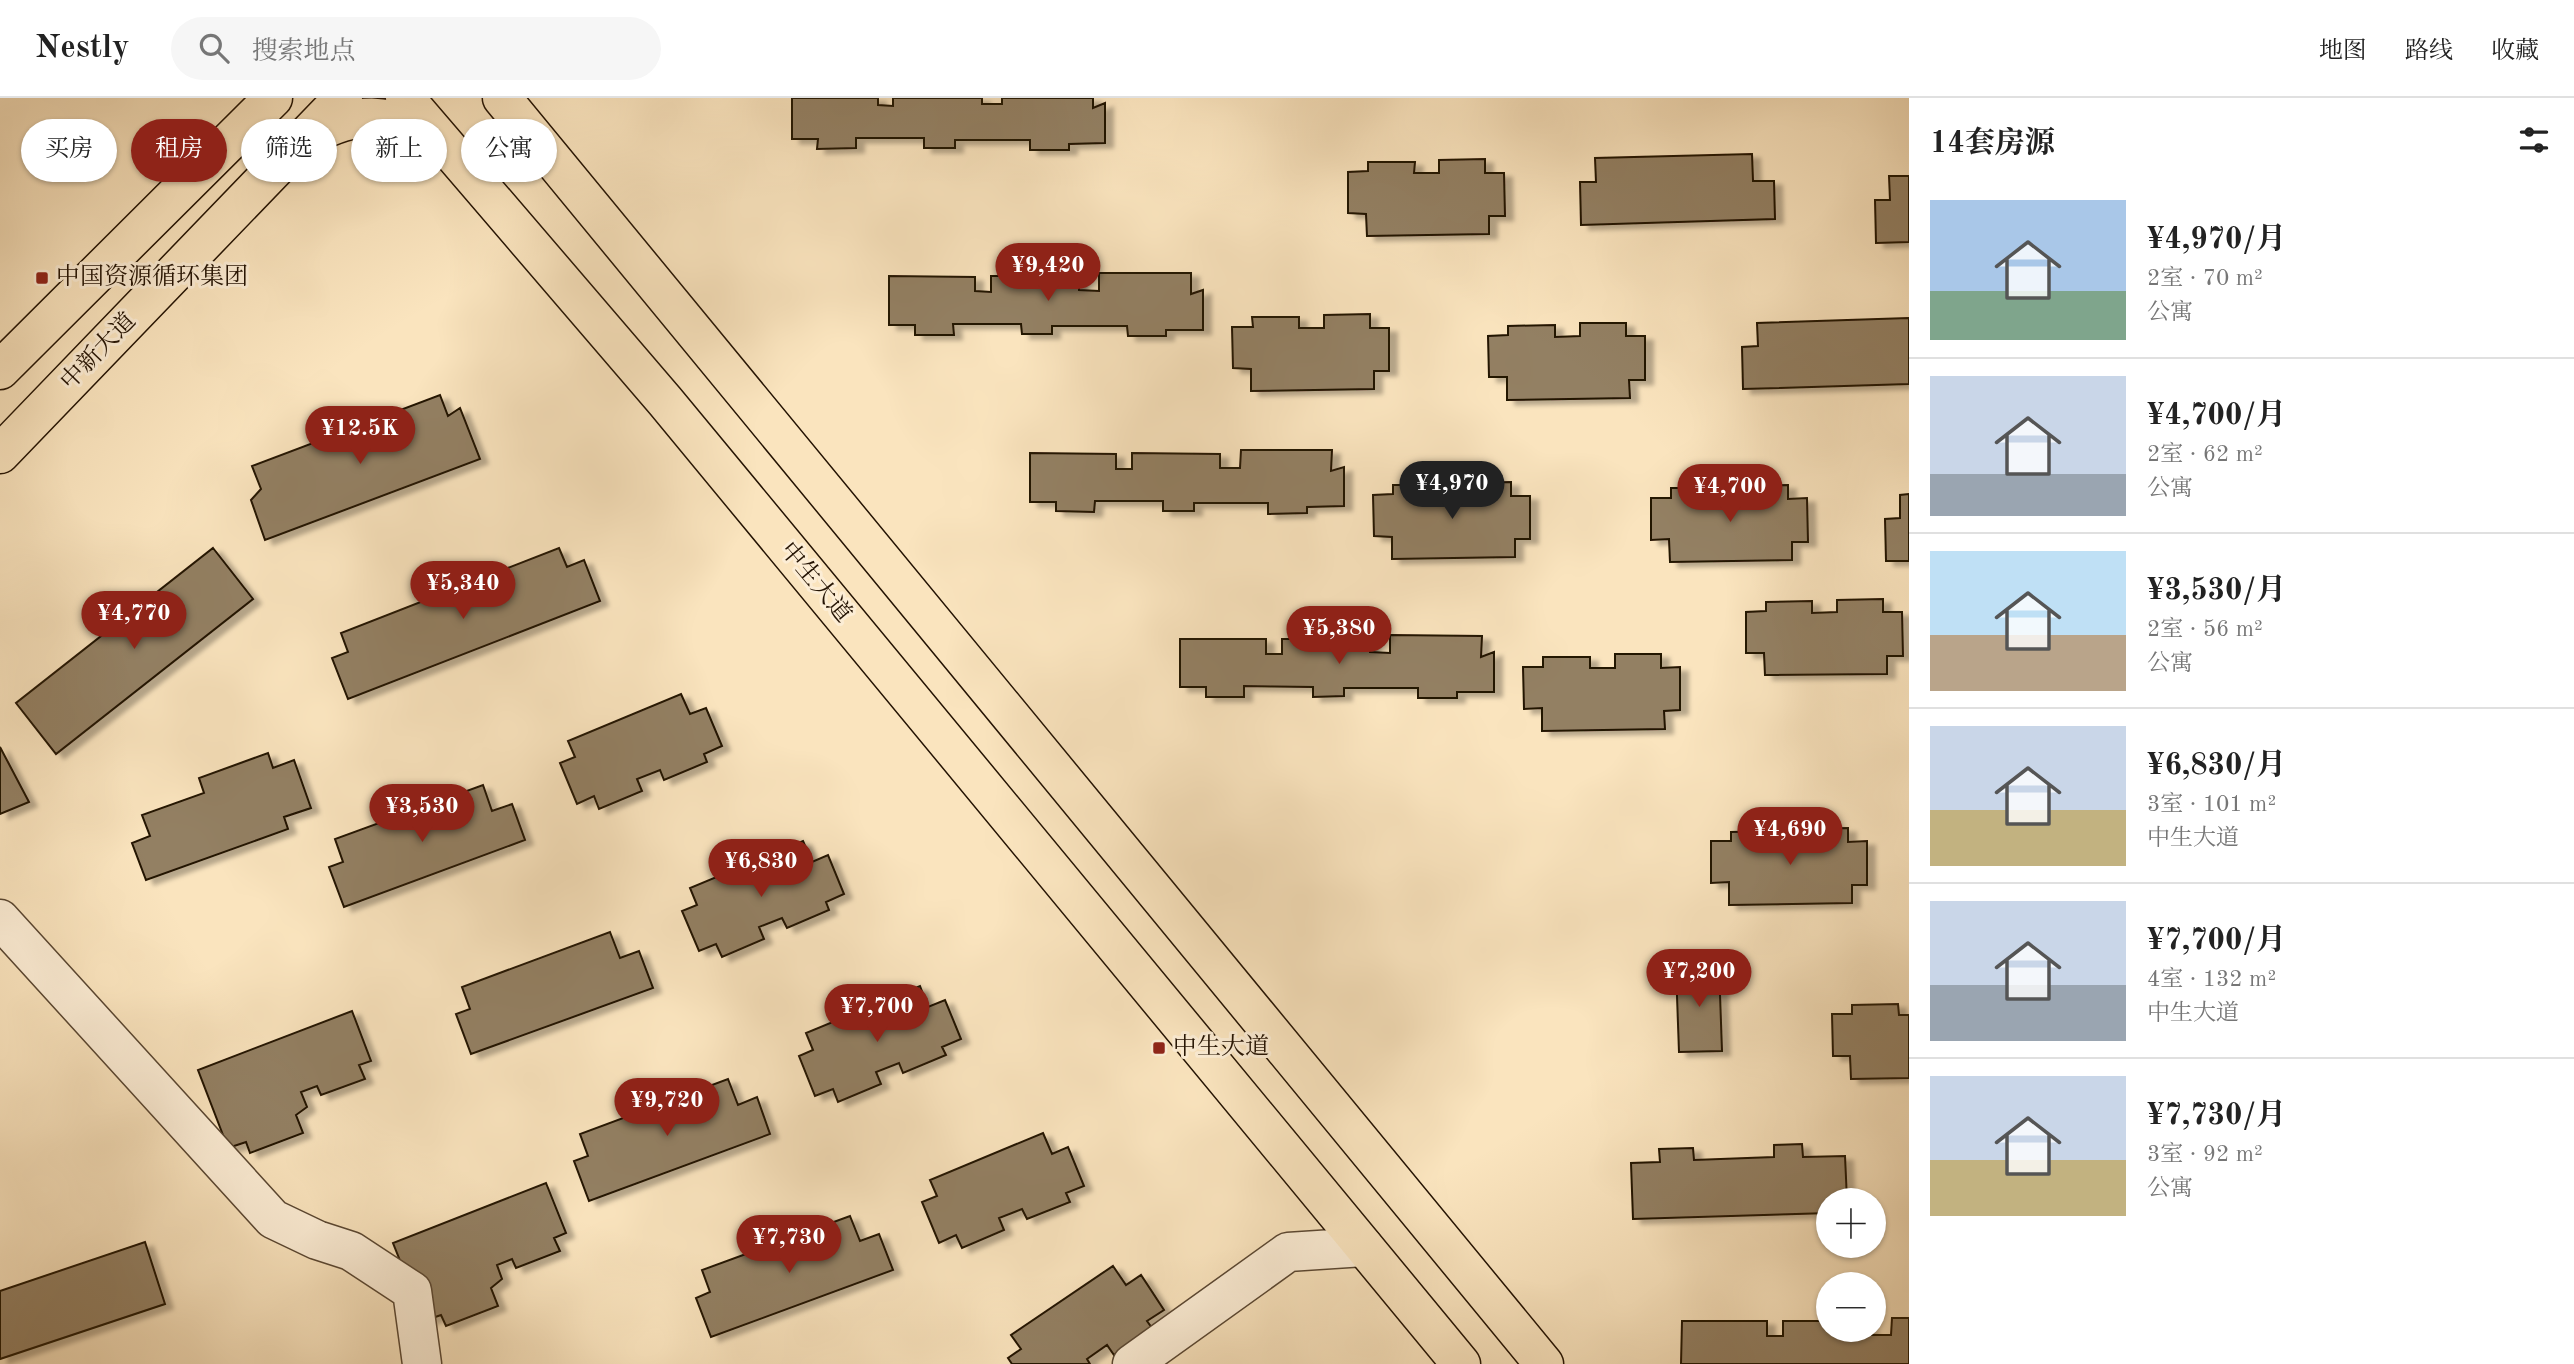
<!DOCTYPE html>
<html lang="zh">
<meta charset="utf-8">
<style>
body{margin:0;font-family:"Old Standard TT","Noto Serif SC",serif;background:#f6f6f6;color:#222;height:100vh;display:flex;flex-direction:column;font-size:26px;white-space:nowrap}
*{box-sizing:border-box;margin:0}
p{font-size:23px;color:#767676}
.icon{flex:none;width:38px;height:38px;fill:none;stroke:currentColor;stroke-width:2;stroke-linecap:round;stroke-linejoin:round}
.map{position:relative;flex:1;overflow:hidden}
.side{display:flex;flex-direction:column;background:#fff;width:665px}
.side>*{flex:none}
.banner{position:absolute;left:21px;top:21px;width:665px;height:63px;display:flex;gap:14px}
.controls{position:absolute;left:1816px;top:1090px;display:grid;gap:14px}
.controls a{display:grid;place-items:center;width:70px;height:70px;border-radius:50%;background:#fff;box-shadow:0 2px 5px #0004;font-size:35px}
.price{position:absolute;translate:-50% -60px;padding:0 16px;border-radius:24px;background:#8f2418;color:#fff;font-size:23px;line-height:46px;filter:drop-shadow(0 2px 4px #0008)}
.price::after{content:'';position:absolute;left:50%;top:42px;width:21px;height:16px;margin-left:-10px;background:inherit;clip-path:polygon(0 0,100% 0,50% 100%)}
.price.current{background:#222;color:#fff}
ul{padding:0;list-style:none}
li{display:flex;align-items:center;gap:21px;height:175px;padding:0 21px}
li+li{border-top:2px solid #e0e0e0}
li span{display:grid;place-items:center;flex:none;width:196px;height:140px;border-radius:0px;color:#555}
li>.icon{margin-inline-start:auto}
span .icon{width:84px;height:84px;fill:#fffc;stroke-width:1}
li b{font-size:30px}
h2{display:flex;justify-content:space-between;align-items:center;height:84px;padding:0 21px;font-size:30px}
.pill{padding:0 24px;border-radius:32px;background:#fff;box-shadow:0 2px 5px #0004;font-size:24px;line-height:63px}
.pill.current{background:#8f2418;color:#fff}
header{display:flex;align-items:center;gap:42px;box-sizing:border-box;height:98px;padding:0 35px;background:#fff;border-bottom:2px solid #e0e0e0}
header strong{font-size:33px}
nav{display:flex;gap:38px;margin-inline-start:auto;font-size:24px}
.search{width:490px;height:63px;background:#f6f6f6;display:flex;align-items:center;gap:18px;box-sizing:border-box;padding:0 24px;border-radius:38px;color:#767676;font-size:26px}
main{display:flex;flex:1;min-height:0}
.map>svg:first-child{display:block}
.building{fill:#938064;stroke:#241303;stroke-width:2;filter:url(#shadow)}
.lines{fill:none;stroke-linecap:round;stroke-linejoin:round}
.minor-casing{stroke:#5a4732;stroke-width:41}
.primary-casing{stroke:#241303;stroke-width:41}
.minor{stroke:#fcedd5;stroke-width:38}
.primary{stroke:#fae4be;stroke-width:38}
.poi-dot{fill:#8f2418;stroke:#fcedd5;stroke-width:2.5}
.labels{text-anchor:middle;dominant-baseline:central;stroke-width:6;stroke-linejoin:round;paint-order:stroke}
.poi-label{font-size:24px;fill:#241303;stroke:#fcedd5;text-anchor:start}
.street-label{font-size:24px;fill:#241303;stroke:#fcedd5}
</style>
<header>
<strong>Nestly</strong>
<div class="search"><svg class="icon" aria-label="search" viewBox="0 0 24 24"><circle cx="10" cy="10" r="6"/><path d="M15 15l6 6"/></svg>搜索地点</div>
<nav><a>地图</a><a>路线</a><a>收藏</a></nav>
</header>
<main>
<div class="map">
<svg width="1909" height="1266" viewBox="0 0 1909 1266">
<defs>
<filter id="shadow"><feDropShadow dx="8" dy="4.5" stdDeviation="2" flood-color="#0004"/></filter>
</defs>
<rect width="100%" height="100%" fill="#fae4be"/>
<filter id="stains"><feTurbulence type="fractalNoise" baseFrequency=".00286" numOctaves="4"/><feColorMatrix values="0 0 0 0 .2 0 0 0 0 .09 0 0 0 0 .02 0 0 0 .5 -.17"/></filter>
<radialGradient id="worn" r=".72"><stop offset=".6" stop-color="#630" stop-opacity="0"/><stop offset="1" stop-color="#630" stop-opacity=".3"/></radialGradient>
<path class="building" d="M792 0H878V7L893 8V0H982V6H1002V0H1093V10L1105 5V45L1069 46V52H1030V42H955V50H924V40H856V50L817 51 818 41H792Z
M1752 56 1753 83H1774L1775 121 1581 127 1580 84H1596L1595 60Z
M1485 61V75H1504L1505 118H1489V136L1367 138 1366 116 1348 115V74L1368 73V64H1415L1414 75H1439V62Z
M1889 78H1909V144L1876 145 1875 102H1890Z
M1099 175H1191V196L1203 192V232H1166V238H1128L1127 228H1052V236H1022L1021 226H953L954 237H915V227H889V178L975 179V193L991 194V178H1079V192L1099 193Z
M1370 216V230H1389V273H1374V291L1251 293V271L1233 270 1232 229H1253L1252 219H1299V230H1324V217Z
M1909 220V286L1743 291 1742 249 1758 248 1757 225Z
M1580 225H1626V238H1645V282H1629L1630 300 1507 302V279H1489L1488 238 1508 237V228L1555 227V239L1580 238Z
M440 297 448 318 460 310 480 361 265 442 251 402 261 391 252 368Z
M1241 352H1332L1331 373 1344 369V408L1307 409V415L1268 416V405H1194V413H1163V403H1095L1094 414 1056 413V404H1030V355L1116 356V371H1132V355L1220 356V370H1240Z
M1511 384V398H1530V441H1515V459L1392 461V439L1374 438 1373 397 1393 396V387H1440V398H1465V385Z
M1788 387V401L1807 400 1808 444H1792V462L1670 464 1669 441 1651 442V400H1671V390H1717L1718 401H1742V388Z
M1909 396V463H1886L1885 421 1900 420V397Z
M213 450 253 501 56 656 16 605Z
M559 450 567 469 584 462 600 503 348 601 332 560 348 554 341 535Z
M1883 501V514H1902L1903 558H1887V576L1765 577 1764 555H1746V514L1766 513V504L1812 503V515L1837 514V502Z
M1390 537 1482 538 1481 559 1494 554V594H1457V600H1418V590H1344V598L1313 599V589L1244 588V599H1206V589H1180V541H1266V556H1282V541H1370V554L1390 555Z
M1615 556H1661V570L1680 569V612L1664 613 1665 631 1542 633V610L1524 611 1523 569H1543V559H1590V570H1615Z
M681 596 690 616 706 610 722 648 704 656 707 664 664 682 660 672 637 681 642 693 599 711 594 698 577 706 560 665 575 659 568 643Z
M0 649 29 704 0 716Z
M268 655 273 670 294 662 311 710 284 719 288 731 146 782 132 745 150 738 142 717 204 695 199 680Z
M483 687 492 713 512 706 525 742 344 809 329 769 343 764 335 741Z
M1848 730V744L1867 743V787H1852V805L1729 807V784L1711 785V743H1731V734L1777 733V744L1802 743V731Z
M803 743 812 764 828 757 844 796 826 804 829 812 787 830 782 820 759 829 764 841 722 859 716 846 699 853 682 813 697 807 690 790Z
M610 834 620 860 639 853 653 890 471 956 456 916 470 911 462 889Z
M1719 868 1722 953 1679 954 1676 870Z
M920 888 928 909 945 902 961 941 942 949 946 957 903 975 899 965 876 974 881 986 838 1004 833 991 815 998 799 958 813 952 806 935Z
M1898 906 1899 917H1909V980L1851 981 1850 958H1833L1832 916H1852V907Z
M352 913 371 963 359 967 365 981 321 997 317 988 301 994 307 1009 296 1017 303 1035 250 1055 246 1044 228 1050 198 972Z
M728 981 738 1007 757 999 770 1036 589 1103 574 1063 588 1058 580 1036Z
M1043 1035 1052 1056 1068 1049 1084 1088 1066 1095 1070 1104 1027 1121 1022 1111 999 1120 1004 1132 962 1150 956 1137 939 1145 922 1104 937 1098 930 1082Z
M1802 1046 1803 1059 1845 1058 1847 1102H1829V1115L1633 1121 1631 1065 1660 1064 1659 1051 1693 1050 1694 1062 1774 1059V1047Z
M546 1085 566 1135 554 1140 560 1153 516 1170 512 1161 497 1167 502 1181 491 1190 498 1208 446 1228 441 1217 424 1223 393 1145Z
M850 1118 860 1143 879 1136 893 1172 711 1239 696 1200 710 1194 702 1172Z
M145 1144 165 1206 0 1261V1193Z
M1113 1168 1126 1187 1141 1177 1164 1212 1147 1223 1152 1230 1114 1257 1107 1247 1087 1261 1090 1266H1012L1008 1260 1021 1251 1011 1237Z
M1892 1220H1909V1266H1681L1682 1223H1767V1238H1783V1223H1829V1232H1871V1237H1891Z"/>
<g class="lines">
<g class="minor-casing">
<path id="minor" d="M0 821 273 1121 317 1142 351 1153 412 1193 422 1266
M1132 1266 1288 1154 1364 1149"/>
</g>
<g class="primary-casing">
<path id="primary" d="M405 0 665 303 1461 1266
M502 0 1544 1266
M312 37C358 13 391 13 435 42
M0 272 273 0
M0 356 343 0"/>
</g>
<use href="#minor" class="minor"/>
<use href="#primary" class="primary"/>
</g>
<g class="poi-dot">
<rect x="35" y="173" width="14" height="14" rx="3.5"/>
<rect x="1152" y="943" width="14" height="14" rx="3.5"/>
</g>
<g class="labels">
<g class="poi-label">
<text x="56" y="180">中国资源循环集团</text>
<text x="1173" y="950">中生大道</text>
</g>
<g class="street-label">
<text transform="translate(99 254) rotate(-46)">中新大道</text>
<text transform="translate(815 485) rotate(50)">中生大道</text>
</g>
</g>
<rect width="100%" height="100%" filter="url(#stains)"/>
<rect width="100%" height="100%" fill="url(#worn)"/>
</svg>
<div class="controls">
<a>+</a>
<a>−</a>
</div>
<b class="price" style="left:1048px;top:205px">¥9,420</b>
<b class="price" style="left:360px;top:368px">¥12.5K</b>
<b class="price current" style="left:1452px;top:423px">¥4,970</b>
<b class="price" style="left:1730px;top:426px">¥4,700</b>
<b class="price" style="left:463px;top:523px">¥5,340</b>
<b class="price" style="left:134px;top:553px">¥4,770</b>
<b class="price" style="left:1339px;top:568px">¥5,380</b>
<b class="price" style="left:422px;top:746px">¥3,530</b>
<b class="price" style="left:1790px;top:769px">¥4,690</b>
<b class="price" style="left:761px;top:801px">¥6,830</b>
<b class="price" style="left:1699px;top:911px">¥7,200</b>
<b class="price" style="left:877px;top:946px">¥7,700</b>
<b class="price" style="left:667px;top:1040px">¥9,720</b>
<b class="price" style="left:789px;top:1177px">¥7,730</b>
<div class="banner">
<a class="pill">买房</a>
<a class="pill current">租房</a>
<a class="pill">筛选</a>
<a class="pill">新上</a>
<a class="pill">公寓</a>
</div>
</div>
<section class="side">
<h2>14套房源<svg class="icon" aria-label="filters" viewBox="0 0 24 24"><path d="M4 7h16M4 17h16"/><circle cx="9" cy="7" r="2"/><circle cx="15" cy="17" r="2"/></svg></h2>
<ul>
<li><span style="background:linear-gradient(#a9c7e8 65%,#7fa58c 0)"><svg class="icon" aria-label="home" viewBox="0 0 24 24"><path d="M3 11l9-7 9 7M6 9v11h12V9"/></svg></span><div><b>¥4,970/月</b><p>2室 · 70 m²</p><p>公寓</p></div></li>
<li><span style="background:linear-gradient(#c9d6e8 70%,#9aa5b1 0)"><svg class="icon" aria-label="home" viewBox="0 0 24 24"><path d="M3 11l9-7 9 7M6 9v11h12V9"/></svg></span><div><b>¥4,700/月</b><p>2室 · 62 m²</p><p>公寓</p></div></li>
<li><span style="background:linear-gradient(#bfe0f5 60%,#b9a48a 0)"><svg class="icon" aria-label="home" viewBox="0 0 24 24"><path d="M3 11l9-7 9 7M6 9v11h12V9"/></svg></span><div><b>¥3,530/月</b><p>2室 · 56 m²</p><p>公寓</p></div></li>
<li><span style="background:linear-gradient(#c9d6e8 60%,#c2b280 0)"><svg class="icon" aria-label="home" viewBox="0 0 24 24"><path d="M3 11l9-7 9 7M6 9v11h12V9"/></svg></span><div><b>¥6,830/月</b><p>3室 · 101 m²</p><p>中生大道</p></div></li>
<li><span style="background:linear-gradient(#c9d6e8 60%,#9aa5b1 0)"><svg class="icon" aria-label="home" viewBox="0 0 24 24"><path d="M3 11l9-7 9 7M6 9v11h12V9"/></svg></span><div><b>¥7,700/月</b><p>4室 · 132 m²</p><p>中生大道</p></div></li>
<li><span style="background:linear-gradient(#c9d6e8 60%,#c2b280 0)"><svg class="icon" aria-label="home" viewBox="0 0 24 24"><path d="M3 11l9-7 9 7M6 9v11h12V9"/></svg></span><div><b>¥7,730/月</b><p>3室 · 92 m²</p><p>公寓</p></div></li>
</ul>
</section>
</main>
